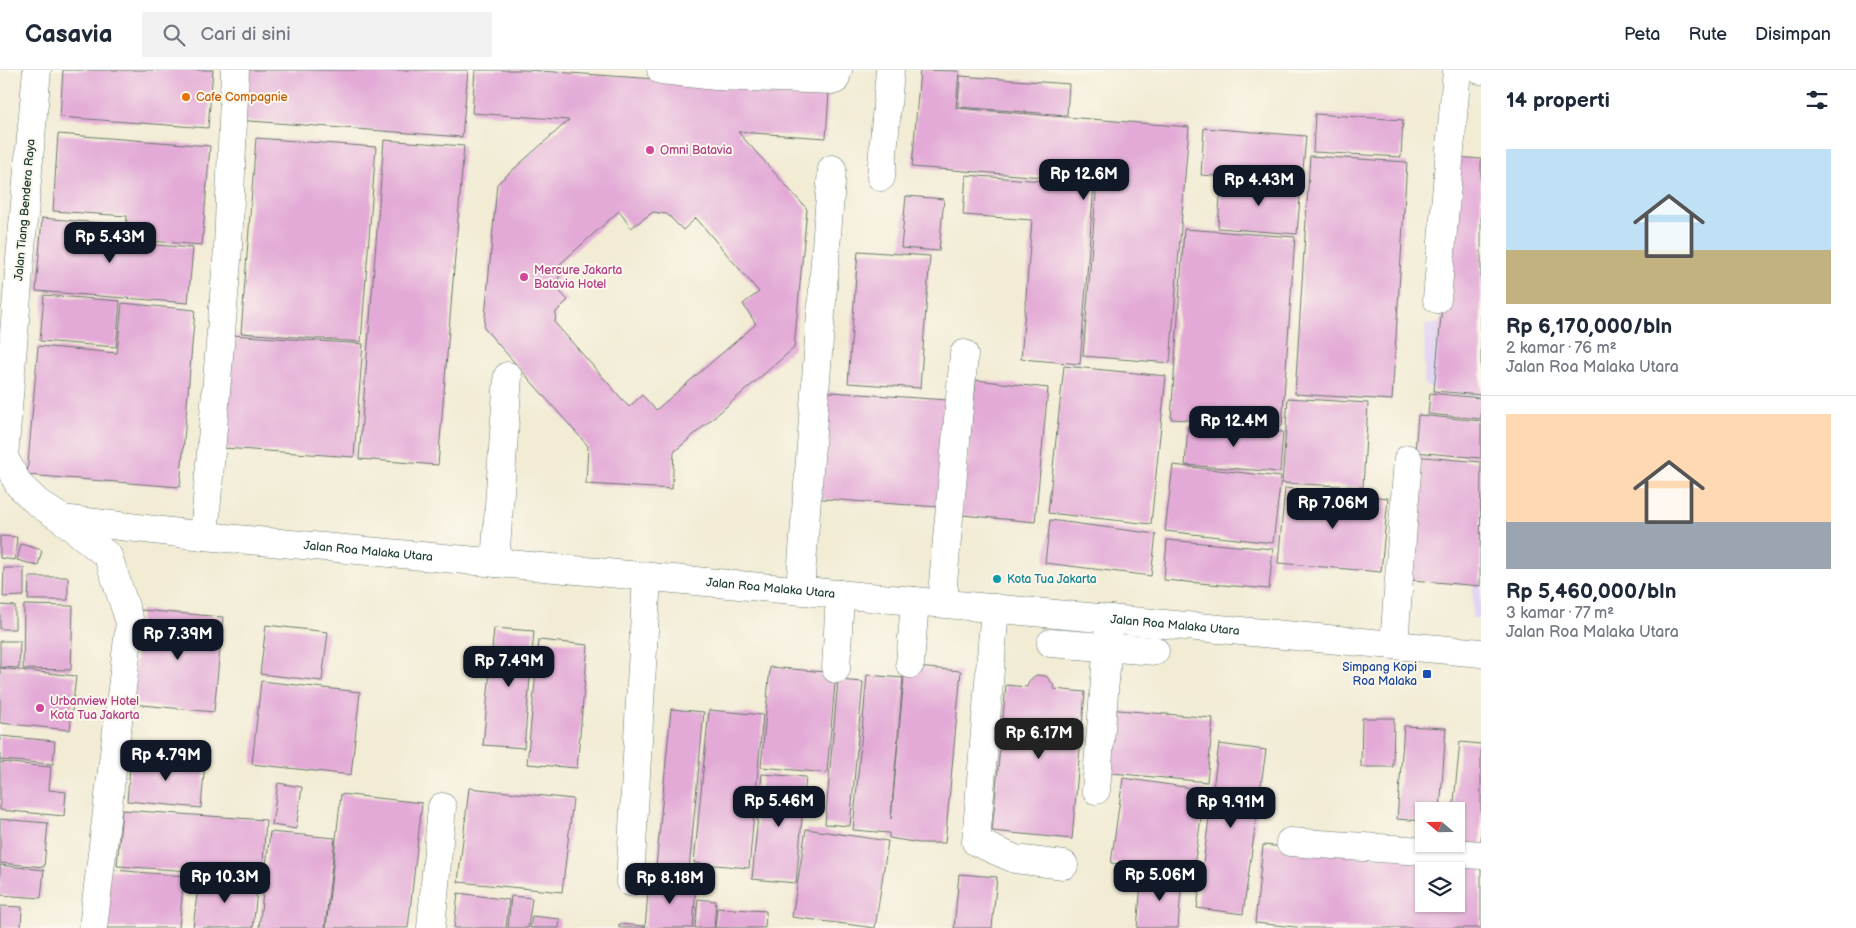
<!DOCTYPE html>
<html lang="id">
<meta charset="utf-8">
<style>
body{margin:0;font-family:"Balsamiq Sans",sans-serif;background:#f2f2f3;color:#1f2937;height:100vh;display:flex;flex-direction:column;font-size:19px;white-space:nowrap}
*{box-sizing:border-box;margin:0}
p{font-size:16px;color:#747a83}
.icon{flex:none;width:28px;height:28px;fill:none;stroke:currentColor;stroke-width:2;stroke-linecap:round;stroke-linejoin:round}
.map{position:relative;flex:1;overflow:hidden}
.side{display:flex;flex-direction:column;background:#fff;width:375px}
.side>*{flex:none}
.needle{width:32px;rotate:290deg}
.tools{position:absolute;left:1415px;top:732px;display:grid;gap:10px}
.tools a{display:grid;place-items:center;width:50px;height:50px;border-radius:0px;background:#fff;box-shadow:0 1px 4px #0004;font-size:25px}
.price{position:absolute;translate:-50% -42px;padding:0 11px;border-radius:10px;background:#111827;color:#fff;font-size:16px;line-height:32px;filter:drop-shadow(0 1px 2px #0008)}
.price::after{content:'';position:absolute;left:50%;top:30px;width:15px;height:11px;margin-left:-8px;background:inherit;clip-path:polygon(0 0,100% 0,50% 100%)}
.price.current{background:#222;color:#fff}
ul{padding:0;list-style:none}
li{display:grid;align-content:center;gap:10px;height:265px;padding:0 25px}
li+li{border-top:1px solid #e0e1e3}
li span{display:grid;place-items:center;height:155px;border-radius:0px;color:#555}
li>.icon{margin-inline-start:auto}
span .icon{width:90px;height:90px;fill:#fffc;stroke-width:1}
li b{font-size:21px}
h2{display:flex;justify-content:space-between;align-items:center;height:60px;padding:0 25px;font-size:21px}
header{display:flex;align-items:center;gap:30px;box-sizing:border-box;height:70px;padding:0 25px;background:#fff;border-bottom:1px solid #e0e1e3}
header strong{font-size:24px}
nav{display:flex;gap:28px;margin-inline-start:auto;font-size:18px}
.search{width:350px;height:45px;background:#f2f2f3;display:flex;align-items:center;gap:12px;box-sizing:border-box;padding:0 18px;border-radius:0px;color:#747a83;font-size:19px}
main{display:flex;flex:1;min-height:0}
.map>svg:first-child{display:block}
.built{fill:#e2d4f3}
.building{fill:#e3aad7;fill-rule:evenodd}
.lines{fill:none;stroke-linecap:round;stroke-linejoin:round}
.minor-casing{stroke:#697a6c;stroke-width:29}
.minor{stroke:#fff;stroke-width:28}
.food-dot{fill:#e8710a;stroke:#fbf7ec;stroke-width:2}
.hotel-dot{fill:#d1479c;stroke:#fbf7ec;stroke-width:2}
.culture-dot{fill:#0f9aa8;stroke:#fbf7ec;stroke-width:2}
.transit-dot{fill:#1a4fb4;stroke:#fbf7ec;stroke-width:2}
.labels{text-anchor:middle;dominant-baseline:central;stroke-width:4;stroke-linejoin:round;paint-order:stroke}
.food-label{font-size:12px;fill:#c56008;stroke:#fbf7ec;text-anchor:start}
.hotel-label{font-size:12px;fill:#b23c85;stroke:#fbf7ec;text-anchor:start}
.street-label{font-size:12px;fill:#1f3d34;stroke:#fbf7ec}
.culture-label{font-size:12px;fill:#0d838f;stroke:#fbf7ec;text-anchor:start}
.transit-label{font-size:12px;fill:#164399;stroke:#fbf7ec;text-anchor:end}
</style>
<header>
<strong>Casavia</strong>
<div class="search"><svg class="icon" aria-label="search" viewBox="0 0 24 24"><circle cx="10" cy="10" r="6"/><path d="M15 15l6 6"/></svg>Cari di sini</div>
<nav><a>Peta</a><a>Rute</a><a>Disimpan</a></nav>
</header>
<main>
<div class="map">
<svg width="1481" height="858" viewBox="0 0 1481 858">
<rect width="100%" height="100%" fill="#fbf7ec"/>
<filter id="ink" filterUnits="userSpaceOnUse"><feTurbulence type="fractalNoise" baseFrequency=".02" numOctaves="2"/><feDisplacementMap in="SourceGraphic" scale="10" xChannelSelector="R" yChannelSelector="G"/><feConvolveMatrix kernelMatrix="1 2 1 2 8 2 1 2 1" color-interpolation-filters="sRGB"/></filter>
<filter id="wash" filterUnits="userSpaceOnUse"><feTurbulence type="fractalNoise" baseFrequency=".0096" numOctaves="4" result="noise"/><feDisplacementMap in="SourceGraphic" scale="20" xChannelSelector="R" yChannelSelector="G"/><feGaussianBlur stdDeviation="1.12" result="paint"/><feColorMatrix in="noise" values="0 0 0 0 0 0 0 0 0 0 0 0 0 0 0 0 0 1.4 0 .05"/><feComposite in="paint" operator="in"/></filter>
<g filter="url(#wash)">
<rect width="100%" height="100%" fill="#f2ecd5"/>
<path class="built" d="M1479 249 1481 253V334L1424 315 1425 255Z
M1481 406V548H1472L1476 428Z"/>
<g id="blocks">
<path class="building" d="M63 0H213L208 58 60 47Z
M239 0H468L462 67 237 50Z
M475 0H526L829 21 826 68 738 62 807 139 794 278 674 382 672 419 586 414 588 376 484 258 497 114 569 50 472 43ZM619 141 631 158 653 142 667 144 683 160 696 148 759 222 743 234 756 254 656 340 642 325 629 337 555 253 556 242 568 230 558 220 560 194Z
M920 0 959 1 956 38 1189 57 1170 293 1083 286 1097 111 912 97Z
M960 6 1069 14 1067 45 958 37Z
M1315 44 1403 50 1401 87 1313 82Z
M1204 58 1306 66 1302 112 1201 105Z
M58 64 210 76 202 175 125 169 127 146 53 141Z
M256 68 376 77 361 272 241 263Z
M384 70 464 76 438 395 359 389Z
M1310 86 1407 92 1392 330 1295 324Z
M1456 87 1481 89V325L1434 321Z
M966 105 1094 115 1080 294 1021 289 1032 150 963 145Z
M1221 110 1301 116 1297 164 1218 158Z
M906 126 944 129 939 181 901 178Z
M42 148 122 155 121 172 193 178 188 233 36 221Z
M1184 159 1295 167 1282 356 1171 349Z
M858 181 930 186 920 318 848 313Z
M44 225 120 231 116 277 40 271Z
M122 233 195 240 180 417 27 405 38 276 117 283Z
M232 265 363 274 354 387 223 378Z
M1064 296 1166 306 1151 454 1048 443Z
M976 310 1048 318 1035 452 962 445Z
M817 321 947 330 939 437 810 428Z
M1430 323 1481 328V349L1428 344Z
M1288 328 1368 333 1363 417 1282 413Z
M1418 345 1481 351V388L1415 382Z
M1188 355 1283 362 1280 402 1185 395Z
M1413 386 1481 392 1480 516 1401 509Z
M1173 395 1281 407 1273 473 1165 461Z
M1285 418 1388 428 1381 502 1278 493Z
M1050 450 1156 464 1151 506 1045 493Z
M0 466 17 467 15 490 0 488Z
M1167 470 1273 479 1269 519 1164 510Z
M21 474 42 480 38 496 17 490Z
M4 498H24V526L3 527Z
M29 507H68V530H28Z
M0 535 15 536V559H0Z
M24 535 73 536 71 600 23 599Z
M141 540 223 547 214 642 132 634Z
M266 555 328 562 322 611 260 604Z
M494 558 534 561 524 678 483 675Z
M539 570 588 575 577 698 527 694Z
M0 571H20L19 598 0 597Z
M905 596 961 601 945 773H919L889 768V763L853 760 867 605 903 608 891 749Z
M770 597 836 603 827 703 761 697Z
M0 598 76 606 70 660 0 653Z
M1036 605 1046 606 1053 614 1054 619 1085 622 1072 769 992 761 1006 615 1027 617 1029 611Z
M838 610 863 612 850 756 825 754Z
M261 611 360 622 351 705 252 694Z
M671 639 704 642 689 800 656 797Z
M1107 639 1213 648 1207 712 1101 702Z
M709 640 763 645 749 798 694 793Z
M1362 648H1394L1393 697H1361Z
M1404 656 1446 658 1440 741H1424V751L1397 749Z
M0 666 55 671 53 694 0 690Z
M1460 672 1481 674V778L1456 774V741H1453Z
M1219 674 1266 680 1243 844 1197 838Z
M131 686 205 692 201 738 127 731Z
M0 692 51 697 49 720 66 722 64 746 0 740Z
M762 704 806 707 796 813 752 809Z
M1123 708 1205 720 1193 804 1111 793Z
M278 713 302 717 296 759 272 755Z
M469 718 573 729 562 822 458 812Z
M341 724 422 733 408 858H326Z
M122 740 266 750 262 806 117 796Z
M0 749 48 753 44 797 0 793Z
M806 759 888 771 875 858 792 847Z
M270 762 335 768 325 858H259Z
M1263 775 1481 796V858H1306L1255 853ZM1424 801H1456V834H1424Z
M0 795 44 800 41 828 0 825Z
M102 799 184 806 179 858H97Z
M959 804 997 807 992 858H954Z
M1142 804 1182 807 1178 858H1137Z
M199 807 258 813 253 858H193Z
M649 810 696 813 693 858H645Z
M458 823 509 830 506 858H454Z
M511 826 532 828 528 858H508Z
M698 829 716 831 714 858H695Z
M0 836 22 837 21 858H0Z
M717 838 766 841 765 858H715Z
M532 846 560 849 559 858H530Z
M619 854 644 856V858H619Z"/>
</g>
</g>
<g filter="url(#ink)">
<use href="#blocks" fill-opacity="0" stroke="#697a6c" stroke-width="1"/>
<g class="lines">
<g class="minor-casing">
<g id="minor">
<path d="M37 0 20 189 4 387 19 415 38 433 62 449 108 486 130 552 93 858"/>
<path d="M661 0 716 6 835 10 838 0"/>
<path d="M1480 0H1481"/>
<path d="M881 107 890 0"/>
<path d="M1437 229 1457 0"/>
<path id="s1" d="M62 449 204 466 1481 583"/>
<path d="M204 466 228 178 235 0"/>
<path d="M495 493 508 306"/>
<path d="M800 520 832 99"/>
<path d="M946 533 943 513 964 284"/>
<path d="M995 538 976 772 1015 789 1064 795"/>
<path d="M1051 573 1155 581"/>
<path d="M1394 574 1408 389"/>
<path d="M910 594 915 531"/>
<path d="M836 599 840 524"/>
<path d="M1096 720 1110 549"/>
<path d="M1290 772 1481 785"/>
<path d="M630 812 647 507"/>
<path d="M431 858 442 737"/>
</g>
</g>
<use href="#minor" class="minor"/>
</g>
</g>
<circle class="food-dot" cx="186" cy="27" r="5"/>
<g class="hotel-dot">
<circle cx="650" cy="80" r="5"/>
<circle cx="524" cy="207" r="5"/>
<circle cx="40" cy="638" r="5"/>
</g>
<circle class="culture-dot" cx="997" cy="509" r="5"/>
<rect class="transit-dot" x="1422" y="599" width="10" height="10" rx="2.5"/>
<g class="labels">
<g class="food-label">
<text x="196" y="27">Cafe Compagnie</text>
</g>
<g class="hotel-label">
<text x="660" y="80">Omni Batavia</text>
<text x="534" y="200">Mercure Jakarta<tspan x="534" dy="14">Batavia Hotel</tspan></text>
<text x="50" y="631">Urbanview Hotel<tspan x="50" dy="14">Kota Tua Jakarta</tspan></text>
</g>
<g class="street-label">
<text transform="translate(25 140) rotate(-85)">Jalan Tiang Bendera Raya</text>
<text stroke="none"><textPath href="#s1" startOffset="308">Jalan Roa Malaka Utara</textPath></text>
<text stroke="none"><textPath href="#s1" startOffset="712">Jalan Roa Malaka Utara</textPath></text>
<text stroke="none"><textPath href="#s1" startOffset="1118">Jalan Roa Malaka Utara</textPath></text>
</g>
<g class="culture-label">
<text x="1007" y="509">Kota Tua Jakarta</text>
</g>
<g class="transit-label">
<text x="1417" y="597">Simpang Kopi<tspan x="1417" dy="14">Roa Malaka</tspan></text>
</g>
</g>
</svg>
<div class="tools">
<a><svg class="needle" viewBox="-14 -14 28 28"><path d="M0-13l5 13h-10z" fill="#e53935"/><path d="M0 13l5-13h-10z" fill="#747a83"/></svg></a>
<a><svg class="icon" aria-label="layers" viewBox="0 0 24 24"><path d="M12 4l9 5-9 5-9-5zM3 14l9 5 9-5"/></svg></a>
</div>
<b class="price" style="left:1084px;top:131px">Rp 12.6M</b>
<b class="price" style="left:1259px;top:137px">Rp 4.43M</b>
<b class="price" style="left:110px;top:194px">Rp 5.43M</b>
<b class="price" style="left:1234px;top:378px">Rp 12.4M</b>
<b class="price" style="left:1333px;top:460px">Rp 7.06M</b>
<b class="price" style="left:178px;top:591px">Rp 7.39M</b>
<b class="price" style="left:509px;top:618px">Rp 7.49M</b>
<b class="price current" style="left:1039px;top:690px">Rp 6.17M</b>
<b class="price" style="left:166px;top:712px">Rp 4.79M</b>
<b class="price" style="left:779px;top:758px">Rp 5.46M</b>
<b class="price" style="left:1231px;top:759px">Rp 9.91M</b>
<b class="price" style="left:1160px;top:832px">Rp 5.06M</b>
<b class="price" style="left:225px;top:834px">Rp 10.3M</b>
<b class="price" style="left:670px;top:835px">Rp 8.18M</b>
</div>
<section class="side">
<h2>14 properti<svg class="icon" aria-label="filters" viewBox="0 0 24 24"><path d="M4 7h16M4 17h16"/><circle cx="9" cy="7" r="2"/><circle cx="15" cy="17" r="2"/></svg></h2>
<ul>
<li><span style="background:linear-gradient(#bfe0f5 65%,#c2b280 0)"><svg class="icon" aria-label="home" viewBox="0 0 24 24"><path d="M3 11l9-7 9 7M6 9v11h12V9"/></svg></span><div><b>Rp 6,170,000/bln</b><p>2 kamar · 76 m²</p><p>Jalan Roa Malaka Utara</p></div></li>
<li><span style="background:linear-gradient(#ffd9b3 70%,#9aa5b1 0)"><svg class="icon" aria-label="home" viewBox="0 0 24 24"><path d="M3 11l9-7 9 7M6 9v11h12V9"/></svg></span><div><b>Rp 5,460,000/bln</b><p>3 kamar · 77 m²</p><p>Jalan Roa Malaka Utara</p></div></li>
</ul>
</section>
</main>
